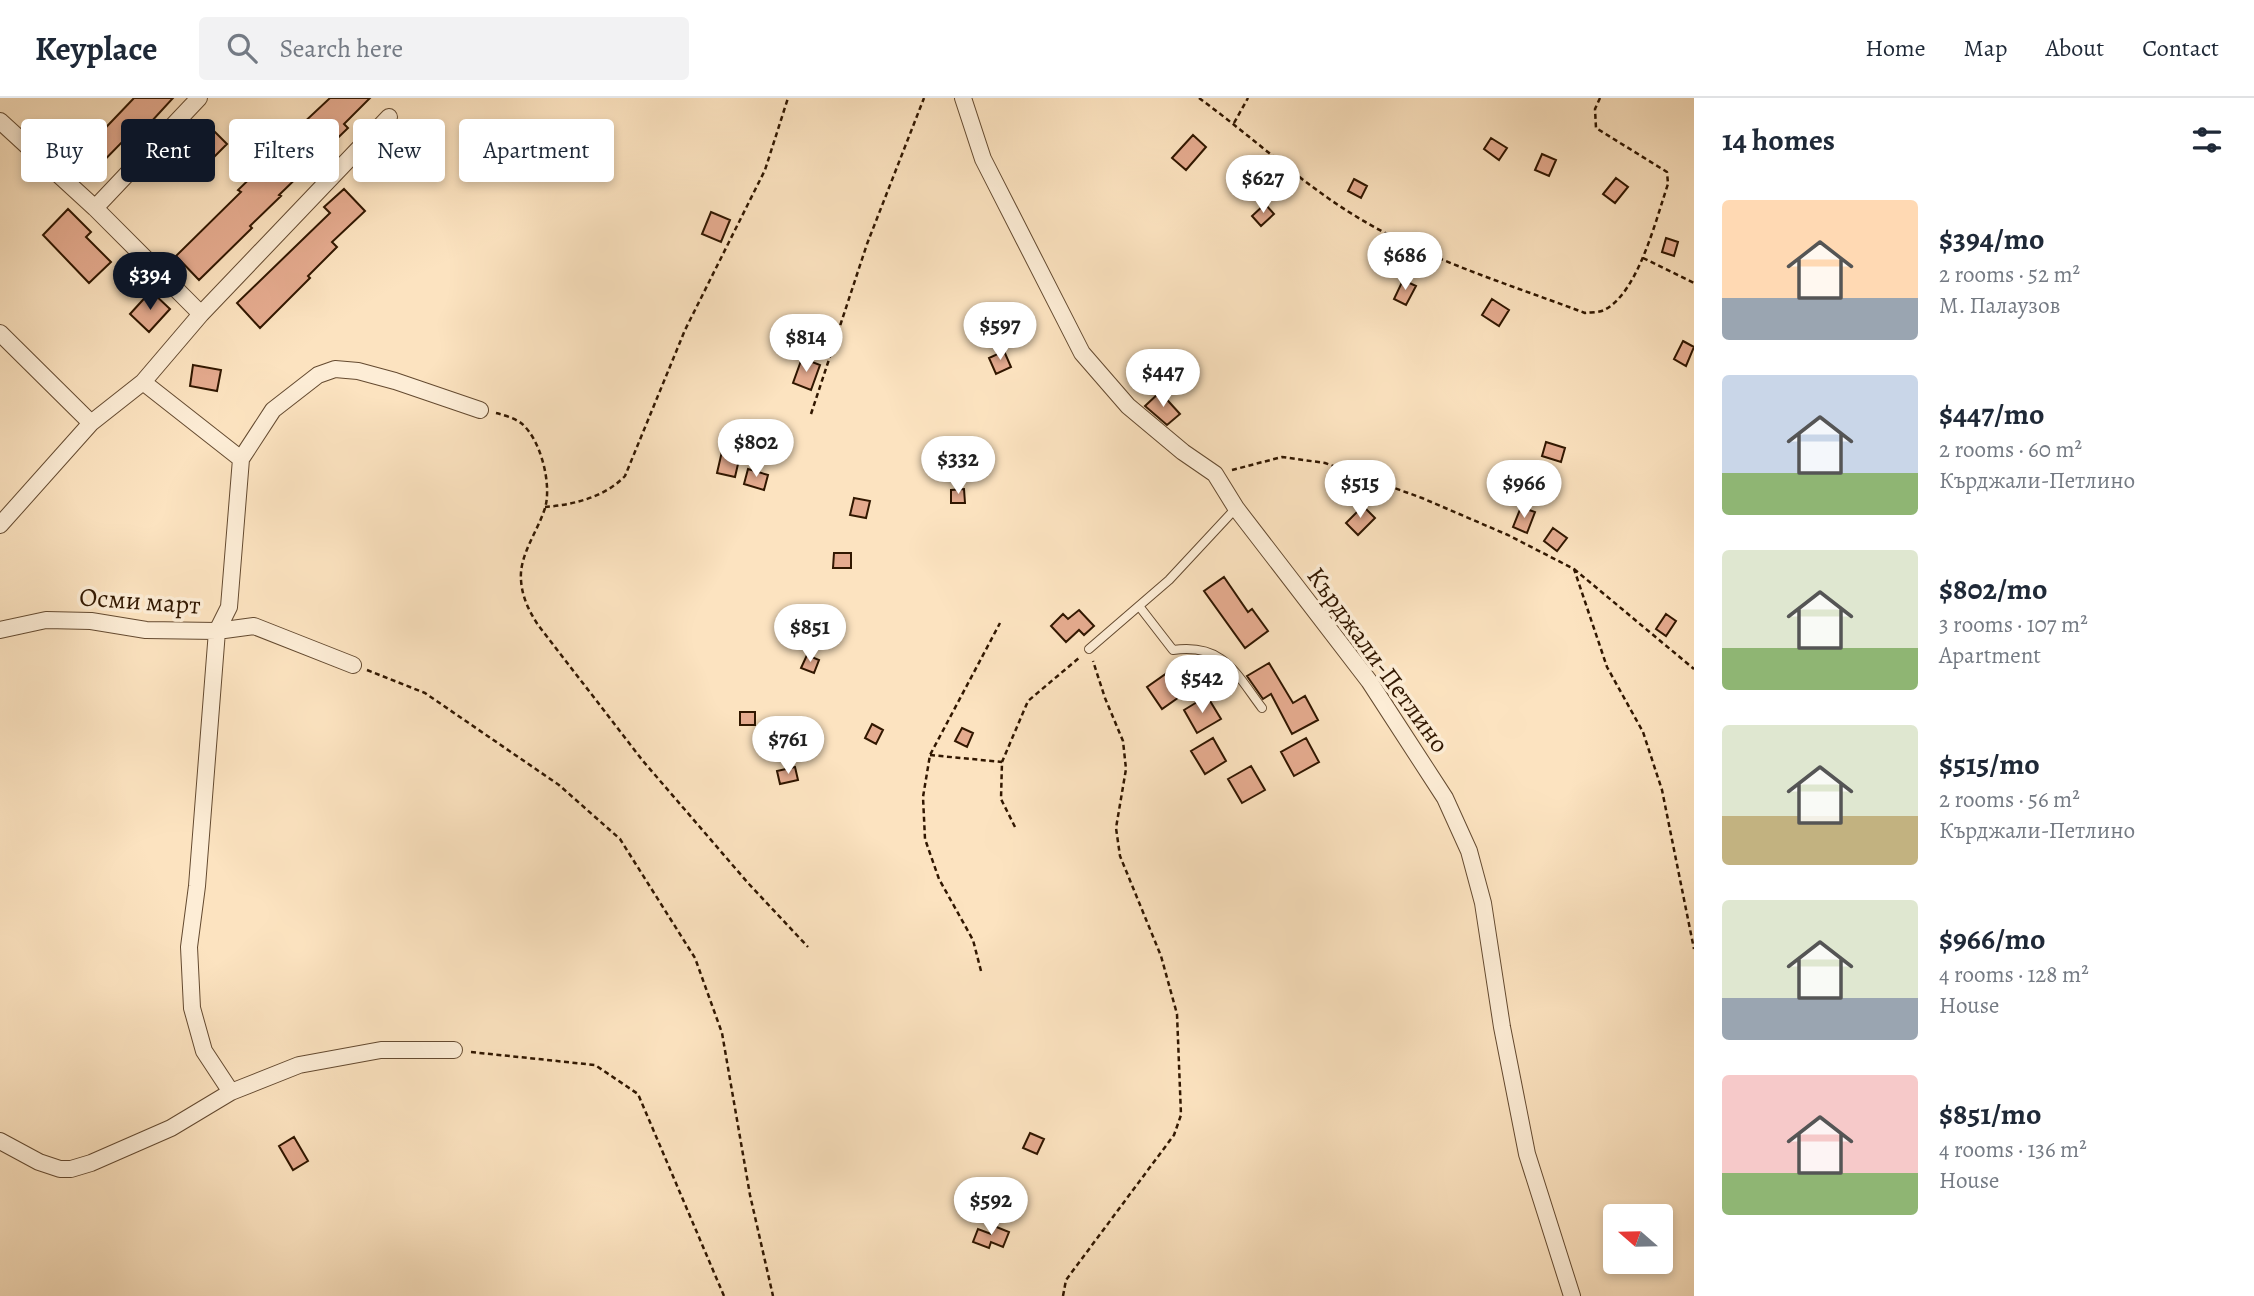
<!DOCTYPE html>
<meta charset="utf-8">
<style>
body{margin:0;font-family:Alegreya,serif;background:#f2f2f3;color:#1f2937;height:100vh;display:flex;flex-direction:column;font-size:26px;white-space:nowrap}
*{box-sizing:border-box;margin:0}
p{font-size:23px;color:#747a83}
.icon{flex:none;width:38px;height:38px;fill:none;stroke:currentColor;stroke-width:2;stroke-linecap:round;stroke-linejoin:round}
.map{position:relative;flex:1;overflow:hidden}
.side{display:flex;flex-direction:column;background:#fff;width:560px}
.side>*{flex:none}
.top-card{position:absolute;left:21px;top:21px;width:665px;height:63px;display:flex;gap:14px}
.needle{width:46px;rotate:290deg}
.tools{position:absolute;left:1603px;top:1106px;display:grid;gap:14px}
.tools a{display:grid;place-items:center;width:70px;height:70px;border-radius:7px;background:#fff;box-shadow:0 4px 10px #0003;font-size:35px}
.price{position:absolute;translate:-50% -60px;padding:0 16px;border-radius:24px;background:#fff;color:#222;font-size:23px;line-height:46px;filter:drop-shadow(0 2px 4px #0008)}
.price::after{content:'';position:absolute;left:50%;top:42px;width:21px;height:16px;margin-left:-10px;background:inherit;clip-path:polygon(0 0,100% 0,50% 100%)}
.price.on{background:#111827;color:#fff}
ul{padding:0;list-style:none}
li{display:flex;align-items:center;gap:21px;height:175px;padding:0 28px}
li span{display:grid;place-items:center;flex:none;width:196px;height:140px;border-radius:7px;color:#555}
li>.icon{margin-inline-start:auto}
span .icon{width:84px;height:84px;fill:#fffc;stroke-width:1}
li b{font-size:30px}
h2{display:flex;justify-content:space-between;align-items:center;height:84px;padding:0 28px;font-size:30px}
.pill{padding:0 24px;border-radius:7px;background:#fff;box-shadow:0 4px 10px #0003;font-size:24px;line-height:63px}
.pill.on{background:#111827;color:#fff}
header{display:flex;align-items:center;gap:42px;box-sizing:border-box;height:98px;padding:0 35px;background:#fff;border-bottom:2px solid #e0e1e3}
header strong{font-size:33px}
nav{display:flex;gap:38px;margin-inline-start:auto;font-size:24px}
.search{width:490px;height:63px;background:#f2f2f3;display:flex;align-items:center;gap:18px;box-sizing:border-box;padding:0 24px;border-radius:7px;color:#747a83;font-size:26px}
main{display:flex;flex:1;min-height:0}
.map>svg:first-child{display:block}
.building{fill:#e5ab8f;stroke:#311700;stroke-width:2}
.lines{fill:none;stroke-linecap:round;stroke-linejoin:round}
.lane-casing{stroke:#644a30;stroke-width:10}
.street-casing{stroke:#644a30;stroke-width:18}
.path{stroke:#311700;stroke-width:2.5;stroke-dasharray:5 3.5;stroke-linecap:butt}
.lane{stroke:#fdedd6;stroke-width:8}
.street{stroke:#fdedd6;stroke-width:16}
.labels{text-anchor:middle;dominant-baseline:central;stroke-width:7;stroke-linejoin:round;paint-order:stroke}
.street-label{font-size:26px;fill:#311700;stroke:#fdedd6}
</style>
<header>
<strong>Keyplace</strong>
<div class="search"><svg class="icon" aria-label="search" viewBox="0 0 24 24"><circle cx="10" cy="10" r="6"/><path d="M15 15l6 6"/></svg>Search here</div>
<nav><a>Home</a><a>Map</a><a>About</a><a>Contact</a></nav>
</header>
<main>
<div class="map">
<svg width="1694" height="1198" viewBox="0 0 1694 1198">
<rect width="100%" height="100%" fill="#fce3c0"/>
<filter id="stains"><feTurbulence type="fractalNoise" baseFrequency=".00286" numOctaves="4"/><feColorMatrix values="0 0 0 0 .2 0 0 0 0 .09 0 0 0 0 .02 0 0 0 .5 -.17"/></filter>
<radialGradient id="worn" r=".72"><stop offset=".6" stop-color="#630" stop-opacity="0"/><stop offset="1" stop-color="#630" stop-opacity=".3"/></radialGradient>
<path class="building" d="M134 0H173L128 49 122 44 87 80 59 53 78 33 91 45Z
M330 0H370L344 26 348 30 279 97 281 98 250 128 252 130 199 182 176 158 241 94 238 92 271 60 268 58Z
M204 23 227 46 207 66 184 43Z
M1193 37 1206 49 1186 72 1172 60Z
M1491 40 1507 50 1499 62 1484 51Z
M1542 56 1556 62 1549 78 1535 72Z
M1616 80 1628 89 1615 105 1603 96Z
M1354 81 1367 88 1361 100 1348 93Z
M344 91 365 113 332 144 337 149 308 178 310 180 260 230 237 205 330 115 324 109Z
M1265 106 1274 116 1261 128 1252 118Z
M68 111 91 134 86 139 111 164 89 185 43 137Z
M711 114 730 122 721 144 702 136Z
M1666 140 1678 144 1674 158 1662 154Z
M1403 182 1416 188 1406 207 1394 201Z
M151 193 170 211 149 234 130 216Z
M1492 201 1509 212 1499 228 1482 217Z
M1683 243 1694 249 1686 268 1674 261Z
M1004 253 1011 269 996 276 989 260Z
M802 260 820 267 811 292 793 285Z
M193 267 221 272 217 293 190 288Z
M1160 294 1180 316 1167 327 1145 308Z
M1546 344 1565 350 1561 364 1542 358Z
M723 349 741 353 735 379 717 375Z
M748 371 768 377 764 392 744 386Z
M964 391 965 405H951V392Z
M854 400 870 403 866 420 850 417Z
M1363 408 1375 420 1358 437 1346 425Z
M1521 409 1535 414 1527 435 1513 429Z
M1553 430 1567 440 1557 453 1544 443Z
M834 455H851V470H833Z
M1224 479 1248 514 1252 511 1268 533 1245 550 1204 493Z
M1079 512 1094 528 1084 537 1079 532 1066 544 1051 528 1063 516 1068 521Z
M1666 516 1676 523 1666 538 1656 531Z
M807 557 819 562 814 575 801 570Z
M1269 565 1293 605 1305 598 1318 622 1292 636 1271 596 1263 601 1247 578Z
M1167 575 1182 597 1162 611 1147 589Z
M1207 598 1221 621 1197 635 1184 612Z
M740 614H755V627H740Z
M872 626 883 632 876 646 865 640Z
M962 630 973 635 967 649 955 643Z
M1213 640 1226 663 1205 676 1191 653Z
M1306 640 1319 664 1294 678 1281 654Z
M1251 668 1265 692 1242 705 1228 681Z
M795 669 798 682 780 686 777 673Z
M1030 1035 1044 1041 1037 1056 1023 1050Z
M294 1039 308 1063 293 1072 279 1048Z
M994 1128 1009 1134 1003 1149 991 1144 989 1150 973 1144 978 1131 991 1136Z"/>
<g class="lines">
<g class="lane-casing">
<path id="lane" d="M1139 508 1173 552C1223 545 1235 574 1262 610
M1089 551 1169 482 1236 410"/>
</g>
<g class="street-casing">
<path id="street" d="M963 0 983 61 1082 255 1128 308 1183 354 1215 376 1236 410 1369 583 1445 700 1469 753 1483 805 1502 929 1527 1056 1572 1198
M0 23 95 110 201 216
M95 110 199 0
M0 235 91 325
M143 284 241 361
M0 427 91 325 143 284 201 216 389 19
M0 532 46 522 91 523 146 532 217 533 254 528 353 567
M231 994 204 953 192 910 189 849 197 788 217 533 229 509 241 361 273 312 318 277 335 271 358 273 395 283 480 312
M0 1043 39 1064 60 1071H71L91 1065 171 1030 231 994 299 967 381 952H454"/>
</g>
<path class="path" d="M1199 0C1254 40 1304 88 1362 122 1431 163 1511 187 1585 215 1591 214 1600 215 1606 211 1639 192 1656 121 1668 86L1667 74 1596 30 1595 11 1600 0
M1234 25 1248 0
M1643 160 1694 185
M496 315C504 317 514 320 521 325 541 341 552 387 545 410 538 433 519 457 521 482 522 499 529 513 538 527L643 663 748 785 808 849
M811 316 867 146 924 0
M1232 372 1282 359 1325 365 1422 400 1508 437 1574 471 1607 569 1643 634 1662 692 1694 851
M545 409C573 407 605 399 625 378L685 232 765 72 788 0
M1574 471 1694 571
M367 572 425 595 559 687 620 741 695 860 722 935 750 1097 773 1198
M930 657 1002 664
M1015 729 1001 701 1002 664 1028 603 1080 559
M981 873 973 842 939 781 925 741 923 699 930 657 1000 525
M471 954 595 967 638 996 724 1198
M1063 1198 1066 1182 1174 1037 1181 1017 1177 916 1161 858 1120 758 1116 730 1126 671 1123 643 1105 600 1093 563"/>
<use href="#lane" class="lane"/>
<use href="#street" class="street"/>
</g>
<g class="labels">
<g class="street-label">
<text transform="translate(140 503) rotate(4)">Осми март</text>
<text transform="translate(1378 562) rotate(54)">Кърджали-Петлино</text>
</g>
</g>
<rect width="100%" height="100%" filter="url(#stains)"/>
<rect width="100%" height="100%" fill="url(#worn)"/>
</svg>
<div class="tools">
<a><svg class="needle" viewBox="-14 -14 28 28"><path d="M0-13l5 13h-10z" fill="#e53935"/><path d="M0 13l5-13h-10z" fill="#747a83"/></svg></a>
</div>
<b class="price" style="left:1263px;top:117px">$627</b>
<b class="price" style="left:1405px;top:194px">$686</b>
<b class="price on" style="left:150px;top:214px">$394</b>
<b class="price" style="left:1000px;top:264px">$597</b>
<b class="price" style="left:806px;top:276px">$814</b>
<b class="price" style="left:1163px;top:311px">$447</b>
<b class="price" style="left:756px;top:381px">$802</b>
<b class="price" style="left:958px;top:398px">$332</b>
<b class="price" style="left:1360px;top:422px">$515</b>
<b class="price" style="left:1524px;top:422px">$966</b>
<b class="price" style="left:810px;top:566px">$851</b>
<b class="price" style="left:1202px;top:617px">$542</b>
<b class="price" style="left:788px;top:678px">$761</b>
<b class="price" style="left:991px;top:1139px">$592</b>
<div class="top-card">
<a class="pill">Buy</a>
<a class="pill on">Rent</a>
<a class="pill">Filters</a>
<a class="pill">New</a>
<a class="pill">Apartment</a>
</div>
</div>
<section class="side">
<h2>14 homes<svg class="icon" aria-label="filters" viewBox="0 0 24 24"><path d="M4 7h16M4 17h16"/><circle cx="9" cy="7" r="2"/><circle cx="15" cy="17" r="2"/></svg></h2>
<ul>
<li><span style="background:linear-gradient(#ffd9b3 70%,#9aa5b1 0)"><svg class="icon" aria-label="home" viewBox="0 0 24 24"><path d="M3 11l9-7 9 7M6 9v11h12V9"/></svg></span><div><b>$394/mo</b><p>2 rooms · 52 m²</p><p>М. Палаузов</p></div></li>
<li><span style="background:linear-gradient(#c9d6e8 70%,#8fb573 0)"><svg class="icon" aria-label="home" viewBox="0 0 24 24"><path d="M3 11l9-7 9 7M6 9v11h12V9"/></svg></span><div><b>$447/mo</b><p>2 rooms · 60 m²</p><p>Кърджали-Петлино</p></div></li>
<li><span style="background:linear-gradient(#dfe7d0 70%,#8fb573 0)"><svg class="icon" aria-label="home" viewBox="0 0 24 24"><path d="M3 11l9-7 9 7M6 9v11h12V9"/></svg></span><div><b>$802/mo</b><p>3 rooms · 107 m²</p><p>Apartment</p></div></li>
<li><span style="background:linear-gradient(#dfe7d0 65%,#c2b280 0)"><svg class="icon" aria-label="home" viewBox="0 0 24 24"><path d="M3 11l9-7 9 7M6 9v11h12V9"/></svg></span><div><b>$515/mo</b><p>2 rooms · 56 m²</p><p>Кърджали-Петлино</p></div></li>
<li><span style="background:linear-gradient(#dfe7d0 70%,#9aa5b1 0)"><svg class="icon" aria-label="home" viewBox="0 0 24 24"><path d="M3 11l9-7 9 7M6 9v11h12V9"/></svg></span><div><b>$966/mo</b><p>4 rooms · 128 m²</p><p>House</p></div></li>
<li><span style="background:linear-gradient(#f6c9c9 70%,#8fb573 0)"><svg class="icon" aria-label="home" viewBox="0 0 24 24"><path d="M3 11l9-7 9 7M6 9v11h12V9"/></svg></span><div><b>$851/mo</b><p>4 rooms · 136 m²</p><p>House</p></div></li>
</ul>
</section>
</main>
